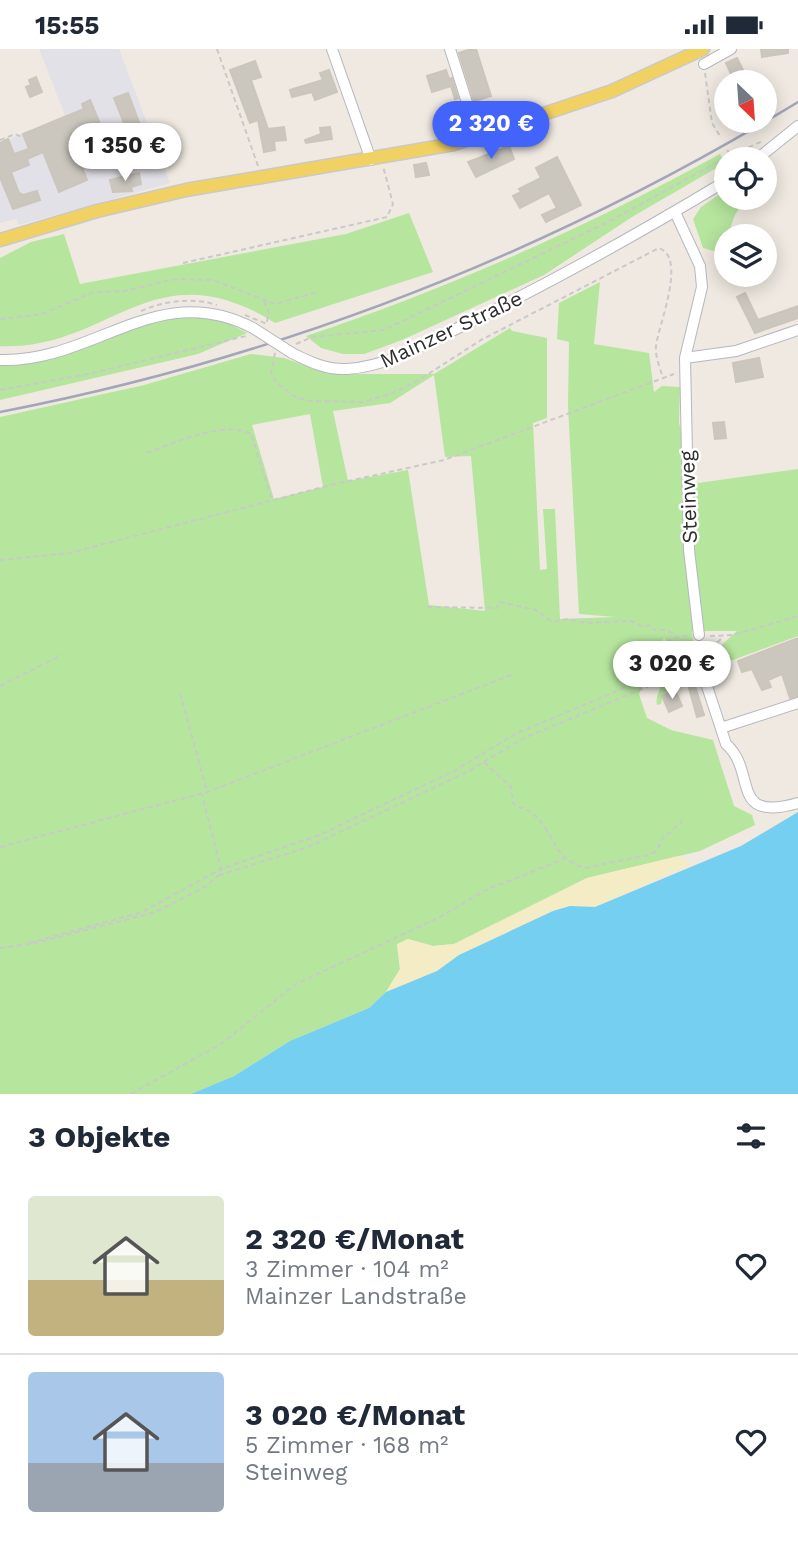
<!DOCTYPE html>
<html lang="de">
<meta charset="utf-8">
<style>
body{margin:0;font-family:"Work Sans",sans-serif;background:#f6f6f7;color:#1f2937;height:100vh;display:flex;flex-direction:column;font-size:26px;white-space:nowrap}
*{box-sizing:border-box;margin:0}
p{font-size:23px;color:#747a83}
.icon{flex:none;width:38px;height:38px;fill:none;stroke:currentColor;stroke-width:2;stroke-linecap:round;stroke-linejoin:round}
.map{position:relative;height:1045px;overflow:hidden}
.panel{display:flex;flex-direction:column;background:#fff;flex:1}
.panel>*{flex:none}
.needle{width:46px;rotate:155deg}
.controls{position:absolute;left:714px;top:21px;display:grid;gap:14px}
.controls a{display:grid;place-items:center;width:63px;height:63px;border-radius:50%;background:#fff;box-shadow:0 4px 18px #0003;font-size:35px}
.price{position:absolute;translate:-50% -60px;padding:0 16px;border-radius:24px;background:#fff;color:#222;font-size:23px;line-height:46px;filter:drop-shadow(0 2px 4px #0008)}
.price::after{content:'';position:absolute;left:50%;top:42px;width:21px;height:16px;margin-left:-10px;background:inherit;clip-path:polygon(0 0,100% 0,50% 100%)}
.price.current{background:#4264fb;color:#fff}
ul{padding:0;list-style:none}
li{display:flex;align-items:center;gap:21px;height:175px;padding:0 28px}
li+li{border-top:2px solid #e0e1e3}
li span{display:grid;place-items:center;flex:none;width:196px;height:140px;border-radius:7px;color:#555}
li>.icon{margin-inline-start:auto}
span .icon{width:84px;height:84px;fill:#fffc;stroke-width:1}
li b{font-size:30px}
h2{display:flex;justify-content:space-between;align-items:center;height:84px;padding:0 28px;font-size:30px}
.status{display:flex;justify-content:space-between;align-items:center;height:49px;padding:0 35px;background:#fff;direction:ltr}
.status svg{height:19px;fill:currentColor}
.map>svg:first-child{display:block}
.industrial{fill:#e3e1e8}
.green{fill:#b6e59e;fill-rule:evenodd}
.sand{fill:#f3ecc5}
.water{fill:#75cff0}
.building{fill:#cbc7bf;stroke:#cbc5ba;stroke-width:2}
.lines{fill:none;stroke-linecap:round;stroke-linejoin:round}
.minor-casing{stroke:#b4b7c1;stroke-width:12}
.major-casing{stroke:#c9c9c9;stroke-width:15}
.path{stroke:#c9c9c9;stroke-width:2;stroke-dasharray:5 3.5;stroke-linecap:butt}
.minor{stroke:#fff;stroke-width:10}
.major{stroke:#f2d163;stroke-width:12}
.rail{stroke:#a3a6b8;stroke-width:2.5}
.minor-bridge-casing{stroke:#b4b7c1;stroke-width:12;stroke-linecap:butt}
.minor-bridge{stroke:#fff;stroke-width:10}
.labels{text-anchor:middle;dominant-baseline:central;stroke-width:5;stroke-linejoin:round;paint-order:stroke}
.street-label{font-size:21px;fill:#2e2e2e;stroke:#fff}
</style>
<div class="status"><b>15:55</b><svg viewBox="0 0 49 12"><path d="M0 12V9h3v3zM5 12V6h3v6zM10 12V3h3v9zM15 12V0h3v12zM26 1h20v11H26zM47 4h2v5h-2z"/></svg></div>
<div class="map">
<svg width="798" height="1045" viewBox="0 0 798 1045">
<rect width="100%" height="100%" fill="#efe9e1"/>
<path class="industrial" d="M39 0H119L170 134 19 176 16 170 0 174V94L65 66Z"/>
<path class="green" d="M720 105 725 114 632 168 544 226 402 291 364 305H343L321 299 306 287C450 239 587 178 720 105Z
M726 141V149H746L735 166 721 204 703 199 693 170 701 158Z
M409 164 433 223 275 274C153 197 110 302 0 297V209L31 193 64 185 80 235 346 185Z
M600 233 594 295 649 304 654 343 662 337 680 338 679 373 691 435 798 420V587L722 615 715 602 737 582H692L697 632 663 645 661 655 657 656C655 646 661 642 661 633 661 613 655 613 666 593L664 589 639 645 647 669 671 681 713 691 734 757 752 766 755 776 700 802 587 829 454 895 433 897 407 890 397 896 400 920 386 943 369 959 290 992 234 1027 191 1045H0V368L144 336 251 305 284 309 330 325H434L510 279 512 282 547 289V369L533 374 540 521 547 520 543 460H555L560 570 616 568 579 565 568 357 569 293 557 290 559 254ZM434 326 445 408 471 407 485 562 429 556 408 421 348 432 333 362 390 354ZM310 365 323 438 274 450 252 376Z
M192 267 226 273 247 284 198 305 0 351V316L51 311 151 273Z"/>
<path class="sand" d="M679 807 692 815 595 858 570 857 553 862 459 906 437 922 386 943 400 920 397 895 408 890 433 897 454 895 587 829Z"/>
<path class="water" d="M798 763V1045H191L234 1027 290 992 369 959 386 943 437 922 459 906 553 862 570 857 595 858 741 797Z"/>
<path class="building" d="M471 0H476L491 47 474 52 459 4Z
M761 0H788V4L762 8Z
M737 9 743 21 732 27 726 14Z
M255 12 261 28 251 31 268 80 284 78 286 91 274 92 275 101 264 103 258 71 250 74 230 21Z
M329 21 337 43 315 51 312 43 292 48 290 41 323 31 320 24Z
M446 21 449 30 452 29 458 49 455 50 451 37 432 43 427 27Z
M36 28 42 43 30 48 26 38 31 36 29 31Z
M128 44 155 116 147 119 129 72 124 74 114 49Z
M90 51 115 111 105 115 93 85 72 93 87 131 59 143 43 103 27 110 29 116 11 123 19 144 23 146 37 142 40 151 13 160 0 128V94L8 90 14 105 29 100 23 85 84 60 82 55Z
M330 78 332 90 306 94 305 91 321 85 320 79Z
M509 97 514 110 476 128 468 113Z
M557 108 581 156 546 173 542 166 557 159 549 144 520 159 513 147 521 143 519 140 541 129 536 119Z
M426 114 429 126 416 128 414 116Z
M139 124 141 135 131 138 132 142 113 143 110 131Z
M745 244 758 271 798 257V269L755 284 737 248Z
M759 309 763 328 736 333 733 314Z
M724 373 726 389 715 390 713 374Z
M798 589V647L790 649 782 625 768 631 771 638 762 641 752 620 742 623 738 612Z
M695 637 704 666 697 668 689 639Z
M675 641 682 657 669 663 662 647Z"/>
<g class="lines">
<g class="minor-casing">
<path id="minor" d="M332 0 371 111
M450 0 478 88
M704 15 731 0
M757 110 798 77
M675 163 700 217 702 238 685 309 689 501 699 586
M292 304C310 313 326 321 347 320 391 317 431 292 470 273 557 230 643 182 726 132
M685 309 736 302 798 281
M0 311C94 314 157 229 253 279
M703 625 726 695C758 723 728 774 798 754
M721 679 798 654"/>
</g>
<g class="major-casing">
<path id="major" d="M0 191 97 162 186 141 454 95 612 42 703 0"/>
</g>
<path class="path" d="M217 0 258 117
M705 24 712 74 720 87
M0 91 15 85 22 88
M727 101 731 106 763 92
M183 214 387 168 393 155 383 117
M264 252 269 264 266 276
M141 262C164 252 192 248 217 256
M245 266 267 275
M0 270 42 265 94 243 125 242 175 230 213 231 275 255 318 243
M296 295 312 288 384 281 606 174 731 106
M275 304 271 325 276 333 292 346 308 352 363 353 391 345 419 331 481 291 659 199C687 209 659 274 656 297 655 307 660 319 663 329
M0 341 88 325 246 287
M147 404C172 394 226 371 251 385L272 451
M0 511 69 504 335 435 444 411 674 325
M427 558 497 559 500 553 536 561 552 573 568 570 586 574 631 572 644 578 650 576 654 581H666L677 587
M710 587 733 586 798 567
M0 637 62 606
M180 644 207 742
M484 713 511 738 513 754C518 759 526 759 532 764 555 783 552 810 585 819L648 806 657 802 662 790 683 772
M0 798 207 743 514 625
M219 826 306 799 467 723 524 689 666 630 701 609 722 589
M29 894 142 863 221 820 319 786 454 722 515 685 631 636C658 619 654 585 690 587
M0 899 35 894 156 863 206 837 219 826 221 820 202 745
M131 1045 221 995 296 935 440 868 486 841 564 810"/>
<use href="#minor" class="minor"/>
<use href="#major" class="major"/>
<path class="rail" d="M0 363C284 308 551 203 798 53"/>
<g class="minor-bridge-casing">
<path id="minor-bridge" d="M253 279 292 304"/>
</g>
<use href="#minor-bridge" class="minor-bridge"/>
</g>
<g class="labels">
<g class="street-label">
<text transform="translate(451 280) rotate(-25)">Mainzer Straße</text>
<text transform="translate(688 448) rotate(-92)">Steinweg</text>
</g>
</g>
</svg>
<div class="controls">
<a><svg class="needle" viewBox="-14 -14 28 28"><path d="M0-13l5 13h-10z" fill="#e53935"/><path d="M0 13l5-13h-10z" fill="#747a83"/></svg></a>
<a><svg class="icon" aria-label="locate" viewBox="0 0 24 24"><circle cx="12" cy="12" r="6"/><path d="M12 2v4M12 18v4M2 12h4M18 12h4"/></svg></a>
<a><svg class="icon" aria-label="layers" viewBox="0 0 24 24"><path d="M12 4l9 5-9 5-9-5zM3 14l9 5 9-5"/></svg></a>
</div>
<b class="price current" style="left:491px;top:112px">2 320 €</b>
<b class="price" style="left:125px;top:134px">1 350 €</b>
<b class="price" style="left:672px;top:652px">3 020 €</b>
</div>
<section class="panel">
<h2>3 Objekte<svg class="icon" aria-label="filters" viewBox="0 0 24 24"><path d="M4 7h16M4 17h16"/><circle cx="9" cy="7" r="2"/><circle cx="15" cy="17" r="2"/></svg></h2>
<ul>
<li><span style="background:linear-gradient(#dfe7d0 60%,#c2b280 0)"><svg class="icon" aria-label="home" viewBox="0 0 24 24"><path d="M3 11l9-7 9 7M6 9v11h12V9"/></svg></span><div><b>2 320 €/Monat</b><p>3 Zimmer · 104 m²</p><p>Mainzer Landstraße</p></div><svg class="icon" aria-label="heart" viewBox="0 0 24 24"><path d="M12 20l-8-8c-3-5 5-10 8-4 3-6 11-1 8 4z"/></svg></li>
<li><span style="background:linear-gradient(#a9c7e8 65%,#9aa5b1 0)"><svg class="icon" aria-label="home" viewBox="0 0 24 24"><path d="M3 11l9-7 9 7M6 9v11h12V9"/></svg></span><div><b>3 020 €/Monat</b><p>5 Zimmer · 168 m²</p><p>Steinweg</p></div><svg class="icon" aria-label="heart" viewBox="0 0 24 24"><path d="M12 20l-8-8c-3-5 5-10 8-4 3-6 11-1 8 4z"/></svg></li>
</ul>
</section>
